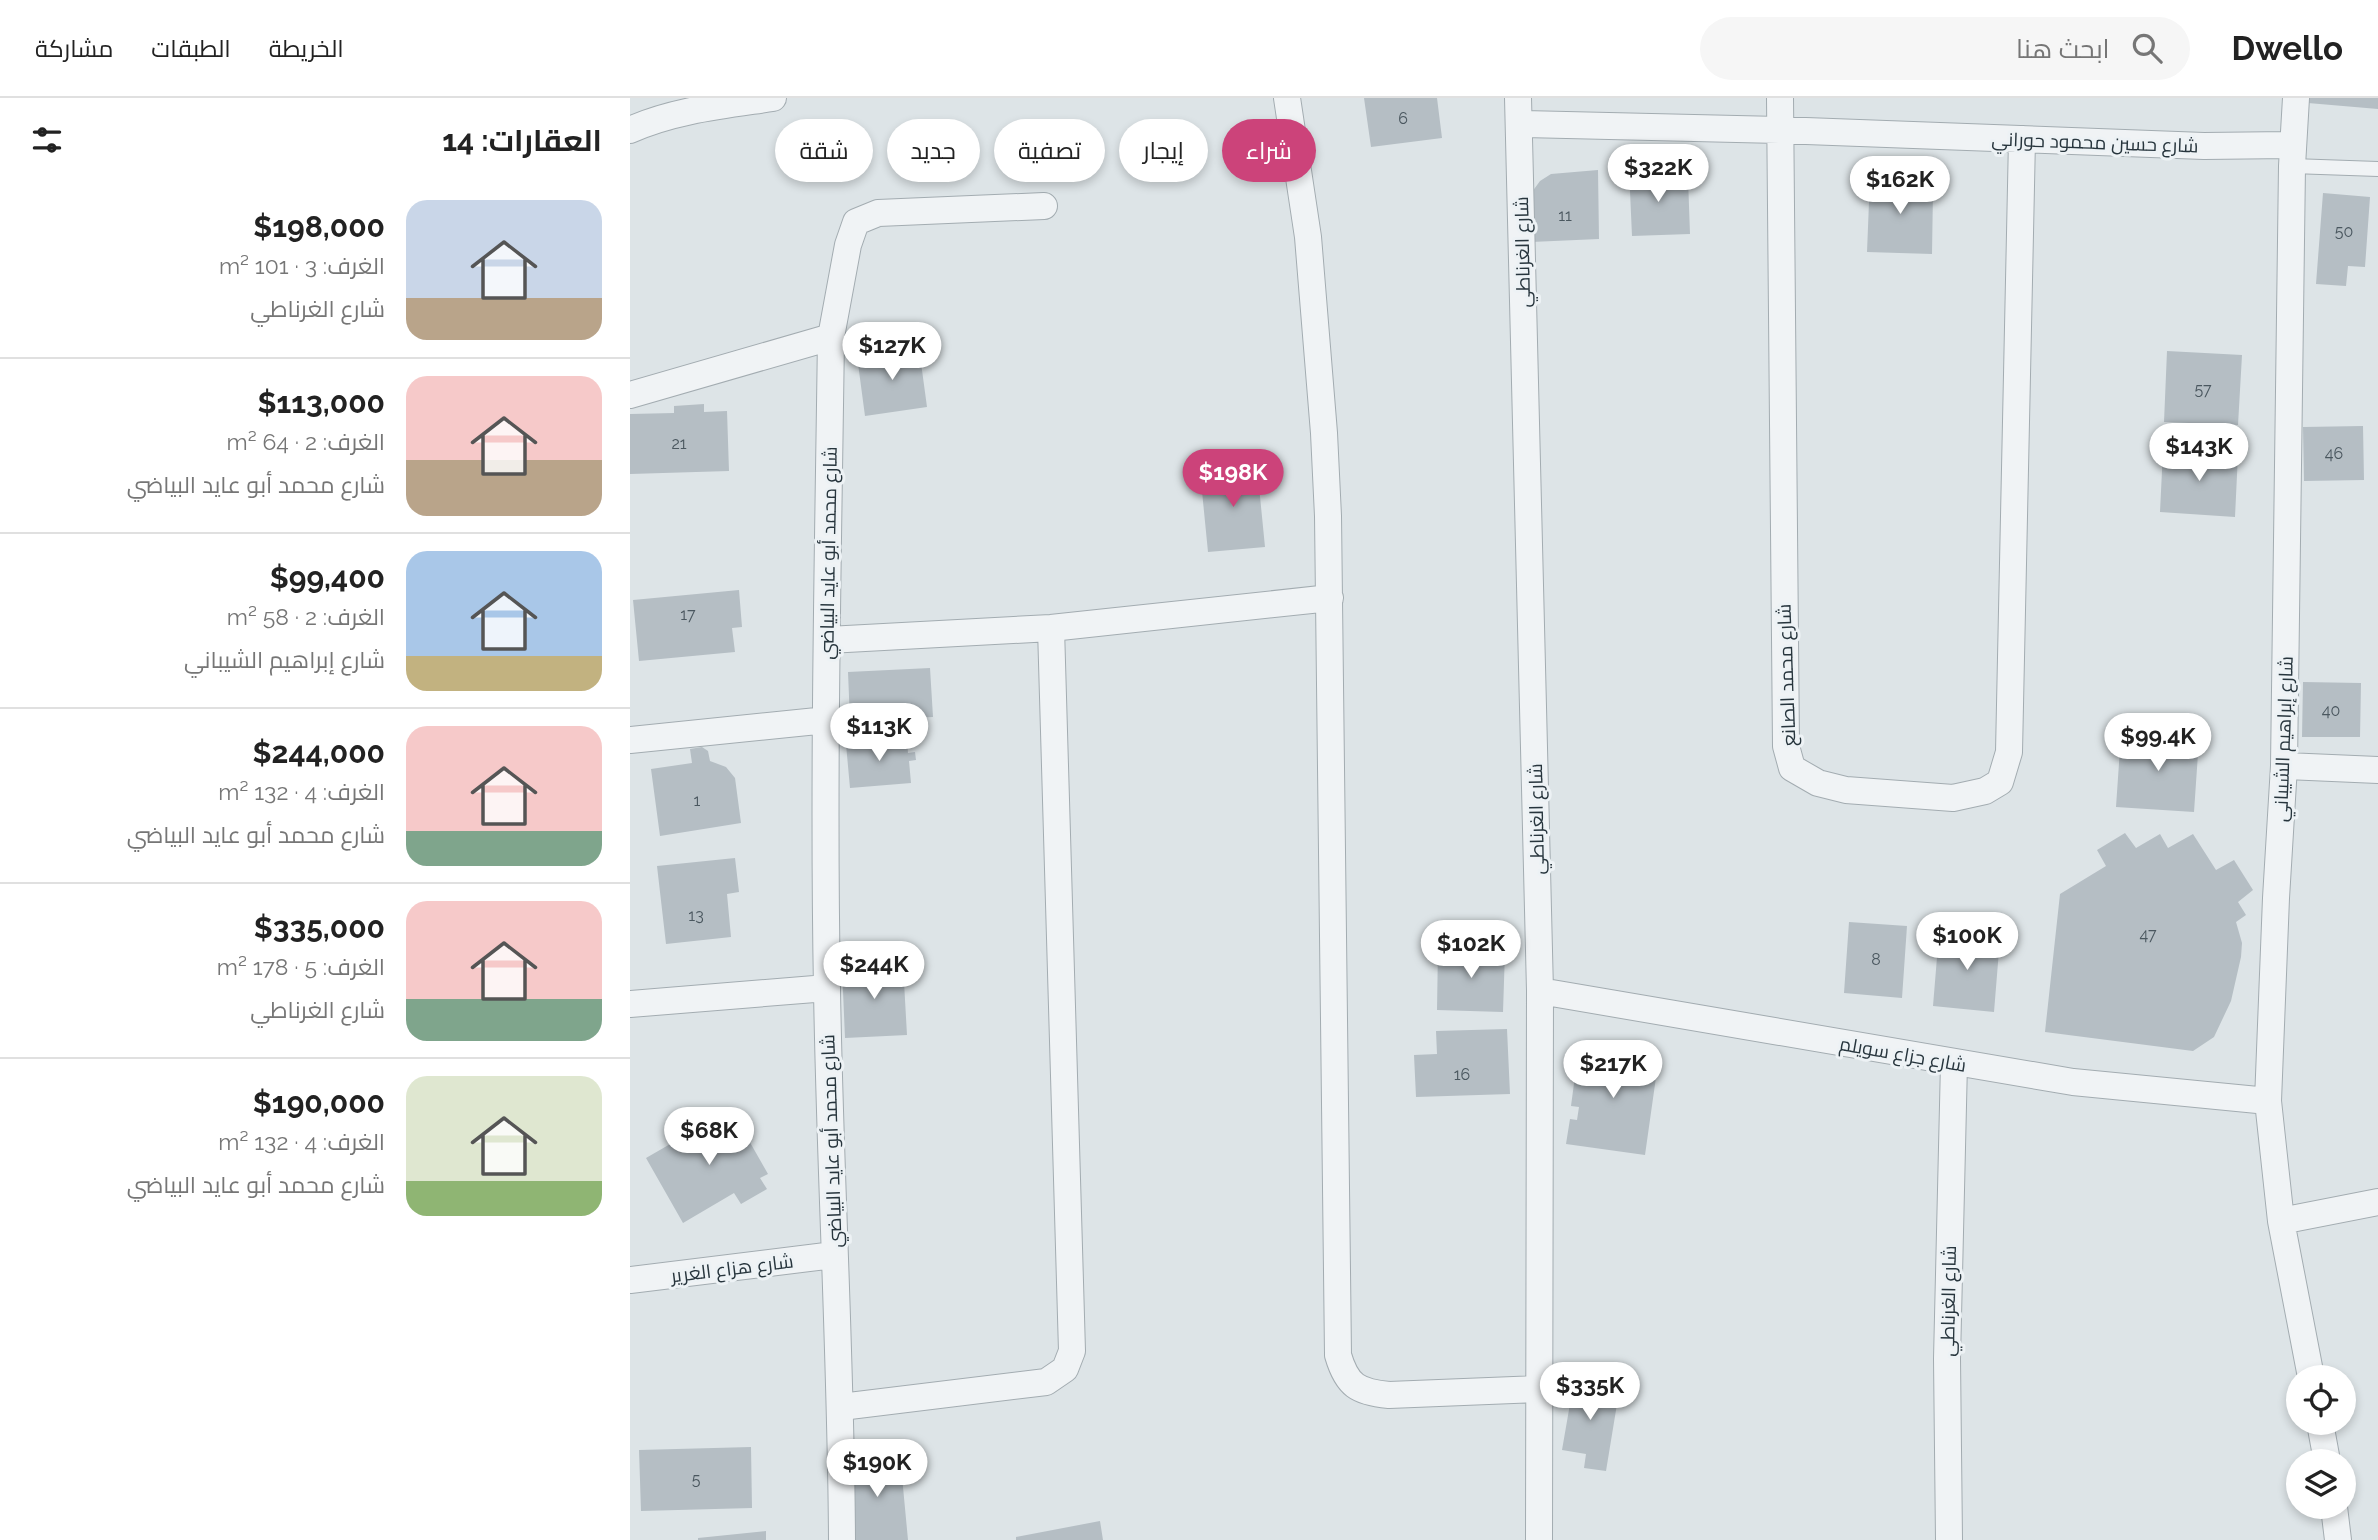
<!DOCTYPE html>
<html lang="ar">
<meta charset="utf-8">
<style>
body{margin:0;font-family:Raleway,Cairo,sans-serif;background:#f6f6f6;color:#222;direction:rtl;height:100vh;display:flex;flex-direction:column;font-size:26px;white-space:nowrap}
*{box-sizing:border-box;margin:0}
p{font-size:23px;color:#767676}
.icon{flex:none;width:38px;height:38px;fill:none;stroke:currentColor;stroke-width:2;stroke-linecap:round;stroke-linejoin:round}
.map{position:relative;flex:1;overflow:hidden;direction:ltr}
.details{display:flex;flex-direction:column;background:#fff;width:630px}
.details>*{flex:none}
.hud{position:absolute;left:21px;top:21px;width:665px;height:63px;direction:rtl;display:flex;gap:14px}
.fabs{position:absolute;left:1656px;top:1267px;display:grid;gap:14px}
.fabs a{display:grid;place-items:center;width:70px;height:70px;border-radius:50%;background:#fff;box-shadow:0 4px 10px #0003;font-size:35px}
.price{position:absolute;translate:-50% -60px;padding:0 16px;border-radius:24px;background:#fff;color:#222;font-size:23px;line-height:46px;filter:drop-shadow(0 2px 4px #0008)}
.price::after{content:'';position:absolute;left:50%;top:42px;width:21px;height:16px;margin-left:-10px;background:inherit;clip-path:polygon(0 0,100% 0,50% 100%)}
.price.selected{background:#cc437a;color:#fff}
ul{padding:0;list-style:none}
li{display:flex;align-items:center;gap:21px;height:175px;padding:0 28px}
li+li{border-top:2px solid #e0e0e0}
li span{display:grid;place-items:center;flex:none;width:196px;height:140px;border-radius:21px;color:#555}
li>.icon{margin-inline-start:auto}
span .icon{width:84px;height:84px;fill:#fffc;stroke-width:1}
li b{font-size:30px}
h2{display:flex;justify-content:space-between;align-items:center;height:84px;padding:0 28px;font-size:30px}
.tag{padding:0 24px;border-radius:32px;background:#fff;box-shadow:0 4px 10px #0003;font-size:24px;line-height:63px}
.tag.selected{background:#cc437a;color:#fff}
header{display:flex;align-items:center;gap:42px;box-sizing:border-box;height:98px;padding:0 35px;background:#fff;border-bottom:2px solid #e0e0e0}
header strong{font-size:33px}
nav{display:flex;gap:38px;margin-inline-start:auto;font-size:24px}
.search{width:490px;height:63px;background:#f6f6f6;display:flex;align-items:center;gap:18px;box-sizing:border-box;padding:0 24px;border-radius:38px;color:#767676;font-size:26px}
main{display:flex;flex:1;min-height:0}
.map>svg:first-child{display:block}
.building{fill:#b5bec4}
.lines{fill:none;stroke-linecap:round;stroke-linejoin:round}
.service-casing{stroke:#a3acb1;stroke-width:16}
.minor-casing{stroke:#a3acb1;stroke-width:28}
.service{stroke:#f0f3f5;stroke-width:14}
.minor{stroke:#f0f3f5;stroke-width:26}
.labels{text-anchor:middle;dominant-baseline:central;stroke-width:6;stroke-linejoin:round;paint-order:stroke}
.number-label{font-size:16px;fill:#4a575f}
.street-label{font-size:19px;fill:#27353d;stroke:#edf2f5}
</style>
<header>
<strong>Dwello</strong>
<div class="search"><svg class="icon" aria-label="search" viewBox="0 0 24 24"><circle cx="10" cy="10" r="6"/><path d="M15 15l6 6"/></svg>ابحث هنا</div>
<nav><a>الخريطة</a><a>الطبقات</a><a>مشاركة</a></nav>
</header>
<main>
<div class="map">
<svg width="1748" height="1442" viewBox="0 0 1748 1442">
<rect width="100%" height="100%" fill="#dde4e7"/>
<path class="building" d="M734 0H807L812 40 741 49Z
M1679 0H1748V11L1678 5Z
M1030 70 1031 81 1058 80 1060 136 1002 138 999 71Z
M968 72 969 141 901 144 902 94 910 83 921 76Z
M1287 78 1295 83 1303 93 1302 156 1237 154 1240 79Z
M1693 95 1740 99 1735 169 1718 168 1716 188 1686 186Z
M289 250 297 309 235 318 227 258Z
M1537 253 1612 257 1608 327 1534 324Z
M74 306V314L97 313 99 373 0 376V316L44 315V308Z
M1733 328 1734 382 1674 383 1673 329Z
M1533 352 1608 356 1605 419 1530 414Z
M627 368 635 449 578 454 570 373Z
M109 492 112 529 102 530 105 554 9 563 3 502Z
M300 570 303 619 220 623 218 574Z
M1673 584 1731 585 1730 639H1672Z
M1491 636 1569 641 1564 714 1486 709Z
M277 641 278 655 285 654 286 662 279 663 281 685 220 690 216 646Z
M72 649 78 653 80 663 96 669 105 680 111 725 30 738 21 671 62 665 60 651Z
M1495 735 1506 750 1530 736 1538 750 1563 736 1586 772 1604 762 1623 792 1608 804 1616 817 1606 824 1612 845 1611 859 1601 903 1584 939 1563 953 1415 934 1430 796 1476 768 1467 752Z
M105 760 109 794 97 796 101 839 36 846 27 768Z
M1219 824 1277 828 1272 900 1214 895Z
M1309 835 1370 840 1364 914 1303 908Z
M808 850 875 853 873 914 807 912Z
M273 866 277 937 215 940 212 869Z
M877 931 880 996 786 999 784 957 807 956 806 933Z
M949 948 1029 958 1015 1057 936 1046 940 1021 947 1022 949 1009 941 1008Z
M101 1011 138 1076 130 1080 137 1091 111 1106 104 1095 53 1125 16 1060Z
M945 1277 975 1282 973 1297 988 1300 976 1373 954 1370 956 1356 932 1352Z
M121 1349 122 1410 11 1413 9 1352Z
M270 1357 278 1442H224L216 1362Z
M470 1423 473 1442H386V1439Z
M136 1433V1442H68V1440Z"/>
<g class="lines">
<g class="service-casing">
<path id="service" d="M1662 68 1748 71"/>
</g>
<g class="minor-casing">
<path id="minor" d="M657 0 678 139 694 335 698 418 708 1257C717 1288 728 1294 759 1297L908 1291
M888 0 910 893 909 1442
M1150 0 1156 648 1162 670 1188 685 1216 692 1323 700 1355 693 1370 684 1379 654 1392 41
M1666 0 1662 68 1654 668 1646 800 1638 1003 1651 1123 1681 1279
M889 26 1149 32 1574 48 1663 47
M0 32C44 12 96 7 143 0
M0 297 201 239
M198 542 421 530 700 500
M0 642 197 622
M1654 668 1748 672
M910 893 1443 984 1638 1003
M0 906 197 890
M1651 1123 1748 1104
M0 1182 204 1157
M211 1309 416 1284 435 1271 442 1253 421 530
M1690 1325 1697 1363
M1704 1409 1708 1442
M212 1442C211 1259 200 1076 197 892 193 675 198 457 201 239L218 147 226 124 248 115 414 108
M1319 1442 1317 1261 1324 965"/>
</g>
<use href="#service" class="service"/>
<use href="#minor" class="minor"/>
</g>
<g class="labels">
<g class="number-label">
<text x="773" y="20">6</text>
<text x="935" y="117">11</text>
<text x="1714" y="133">50</text>
<text x="1573" y="291">57</text>
<text x="49" y="345">21</text>
<text x="1704" y="355">46</text>
<text x="58" y="516">17</text>
<text x="1701" y="612">40</text>
<text x="67" y="702">1</text>
<text x="66" y="817">13</text>
<text x="1518" y="836">47</text>
<text x="1246" y="861">8</text>
<text x="832" y="976">16</text>
<text x="66" y="1381">5</text>
</g>
<g class="street-label">
<text transform="translate(1465 44) rotate(2)">شارع حسين محمود حوراني</text>
<text transform="translate(892 154) rotate(-91)">شارع الغرناطي</text>
<text transform="translate(198 455) rotate(-89)">شارع محمد أبو عايد البياضي</text>
<text transform="translate(1156 577) rotate(-92)">شارع محمد الصانع</text>
<text transform="translate(1653 641) rotate(-88)">شارع إبراهيم الشيباني</text>
<text transform="translate(906 721) rotate(-91)">شارع الغرناطي</text>
<text transform="translate(1273 956) rotate(10)">شارع جزاع سويلم</text>
<text transform="translate(201 1043) rotate(-92)">شارع محمد أبو عايد البياضي</text>
<text transform="translate(102 1170) rotate(-7)">شارع هزاع الغرير</text>
<text transform="translate(1318 1203) rotate(-89)">شارع الغرناطي</text>
</g>
</g>
</svg>
<div class="fabs">
<a><svg class="icon" aria-label="locate" viewBox="0 0 24 24"><circle cx="12" cy="12" r="6"/><path d="M12 2v4M12 18v4M2 12h4M18 12h4"/></svg></a>
<a><svg class="icon" aria-label="layers" viewBox="0 0 24 24"><path d="M12 4l9 5-9 5-9-5zM3 14l9 5 9-5"/></svg></a>
</div>
<b class="price" style="left:1028px;top:106px">$322K</b>
<b class="price" style="left:1270px;top:118px">$162K</b>
<b class="price" style="left:262px;top:284px">$127K</b>
<b class="price" style="left:1569px;top:385px">$143K</b>
<b class="price selected" style="left:603px;top:411px">$198K</b>
<b class="price" style="left:249px;top:665px">$113K</b>
<b class="price" style="left:1528px;top:675px">$99.4K</b>
<b class="price" style="left:1337px;top:874px">$100K</b>
<b class="price" style="left:841px;top:882px">$102K</b>
<b class="price" style="left:244px;top:903px">$244K</b>
<b class="price" style="left:983px;top:1002px">$217K</b>
<b class="price" style="left:79px;top:1069px">$68K</b>
<b class="price" style="left:960px;top:1324px">$335K</b>
<b class="price" style="left:247px;top:1401px">$190K</b>
<div class="hud">
<a class="tag selected">شراء</a>
<a class="tag">إيجار</a>
<a class="tag">تصفية</a>
<a class="tag">جديد</a>
<a class="tag">شقة</a>
</div>
</div>
<section class="details">
<h2>العقارات: 14<svg class="icon" aria-label="filters" viewBox="0 0 24 24"><path d="M4 7h16M4 17h16"/><circle cx="9" cy="7" r="2"/><circle cx="15" cy="17" r="2"/></svg></h2>
<ul>
<li><span style="background:linear-gradient(#c9d6e8 70%,#b9a48a 0)"><svg class="icon" aria-label="home" viewBox="0 0 24 24"><path d="M3 11l9-7 9 7M6 9v11h12V9"/></svg></span><div><b>$198,000</b><p>الغرف: 3 · 101 m²</p><p>شارع الغرناطي</p></div></li>
<li><span style="background:linear-gradient(#f6c9c9 60%,#b9a48a 0)"><svg class="icon" aria-label="home" viewBox="0 0 24 24"><path d="M3 11l9-7 9 7M6 9v11h12V9"/></svg></span><div><b>$113,000</b><p>الغرف: 2 · 64 m²</p><p>شارع محمد أبو عايد البياضي</p></div></li>
<li><span style="background:linear-gradient(#a9c7e8 75%,#c2b280 0)"><svg class="icon" aria-label="home" viewBox="0 0 24 24"><path d="M3 11l9-7 9 7M6 9v11h12V9"/></svg></span><div><b>$99,400</b><p>الغرف: 2 · 58 m²</p><p>شارع إبراهيم الشيباني</p></div></li>
<li><span style="background:linear-gradient(#f6c9c9 75%,#7fa58c 0)"><svg class="icon" aria-label="home" viewBox="0 0 24 24"><path d="M3 11l9-7 9 7M6 9v11h12V9"/></svg></span><div><b>$244,000</b><p>الغرف: 4 · 132 m²</p><p>شارع محمد أبو عايد البياضي</p></div></li>
<li><span style="background:linear-gradient(#f6c9c9 70%,#7fa58c 0)"><svg class="icon" aria-label="home" viewBox="0 0 24 24"><path d="M3 11l9-7 9 7M6 9v11h12V9"/></svg></span><div><b>$335,000</b><p>الغرف: 5 · 178 m²</p><p>شارع الغرناطي</p></div></li>
<li><span style="background:linear-gradient(#dfe7d0 75%,#8fb573 0)"><svg class="icon" aria-label="home" viewBox="0 0 24 24"><path d="M3 11l9-7 9 7M6 9v11h12V9"/></svg></span><div><b>$190,000</b><p>الغرف: 4 · 132 m²</p><p>شارع محمد أبو عايد البياضي</p></div></li>
</ul>
</section>
</main>
